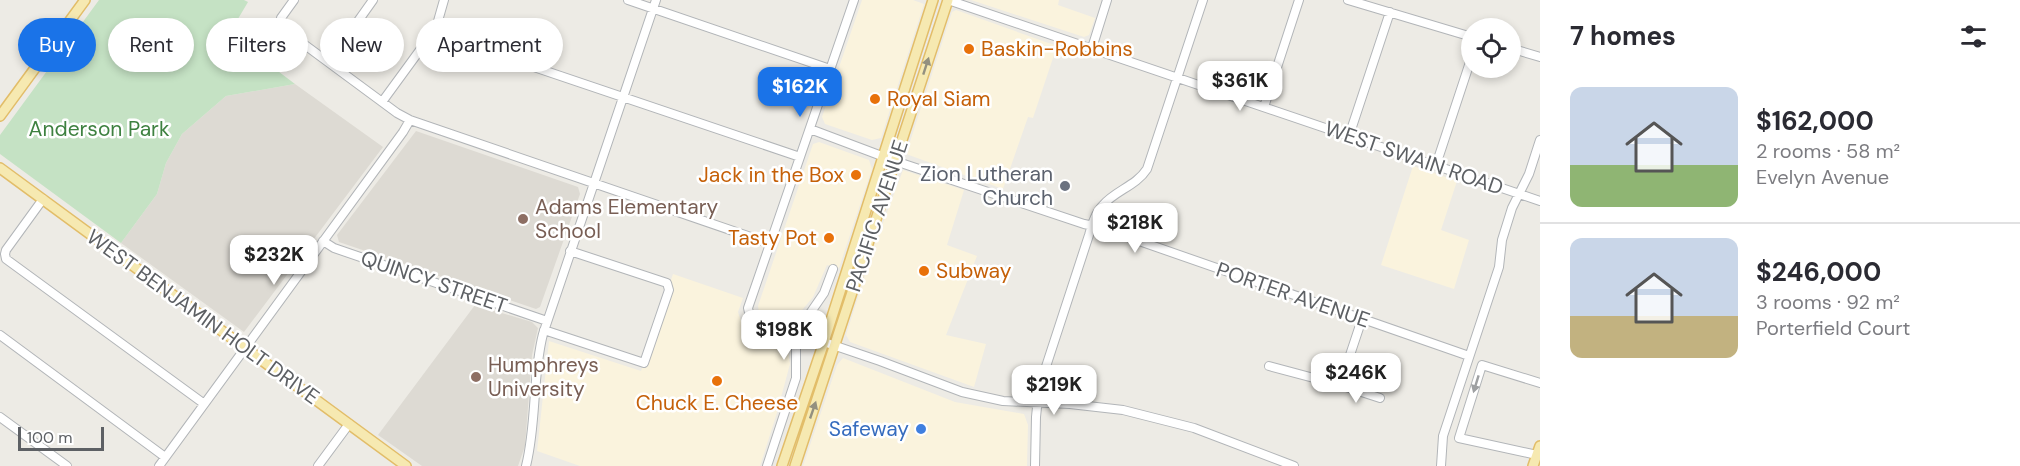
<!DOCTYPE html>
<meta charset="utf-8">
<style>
body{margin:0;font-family:"DM Sans",sans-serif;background:#f2f2f3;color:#2b2b33;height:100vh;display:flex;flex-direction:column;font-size:22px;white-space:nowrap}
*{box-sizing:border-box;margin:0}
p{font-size:20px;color:#7c7c81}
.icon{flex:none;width:33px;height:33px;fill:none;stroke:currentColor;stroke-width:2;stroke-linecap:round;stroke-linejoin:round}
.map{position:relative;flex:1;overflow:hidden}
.details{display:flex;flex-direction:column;background:#fff;width:480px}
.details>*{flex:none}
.banner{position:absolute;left:18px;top:18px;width:570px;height:54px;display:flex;gap:12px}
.buttons{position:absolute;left:1461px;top:18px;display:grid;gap:12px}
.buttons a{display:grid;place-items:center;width:60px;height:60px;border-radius:50%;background:#fff;box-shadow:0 3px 9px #0003;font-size:30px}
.scale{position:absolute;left:18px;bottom:15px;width:86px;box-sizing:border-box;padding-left:6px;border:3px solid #5d6064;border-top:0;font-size:16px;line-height:21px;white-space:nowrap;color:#5d6064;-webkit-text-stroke:4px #fff;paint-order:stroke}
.price{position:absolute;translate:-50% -51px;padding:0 14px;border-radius:12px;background:#fff;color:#222;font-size:20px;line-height:39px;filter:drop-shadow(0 2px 3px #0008)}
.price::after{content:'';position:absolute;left:50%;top:36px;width:18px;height:14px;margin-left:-9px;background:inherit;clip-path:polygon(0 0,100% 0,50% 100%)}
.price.current{background:#1a73e8;color:#fff}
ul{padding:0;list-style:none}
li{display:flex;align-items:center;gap:18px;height:150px;padding:0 30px}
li+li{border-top:2px solid #e1e1e2}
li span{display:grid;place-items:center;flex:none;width:168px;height:120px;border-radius:12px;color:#555}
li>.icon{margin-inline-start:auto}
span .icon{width:72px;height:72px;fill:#fffc;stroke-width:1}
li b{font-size:26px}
h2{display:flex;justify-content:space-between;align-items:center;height:72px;padding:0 30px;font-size:26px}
.chip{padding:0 21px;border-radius:27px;background:#fff;box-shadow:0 3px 9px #0003;font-size:21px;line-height:54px}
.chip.current{background:#1a73e8;color:#fff}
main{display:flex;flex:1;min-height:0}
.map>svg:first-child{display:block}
.commercial{fill:#faf3dd}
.education{fill:#dddad3}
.green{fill:#c5e2c4}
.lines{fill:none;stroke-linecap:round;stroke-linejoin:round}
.minor-casing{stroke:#b2b5b8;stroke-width:10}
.major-casing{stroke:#e2bd69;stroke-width:12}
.minor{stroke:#fff;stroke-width:8}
.major{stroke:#f6e9b1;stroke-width:9}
.oneway{fill:#93907f}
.oneway2{fill:#9ea0a2}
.food-dot{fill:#e8710a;stroke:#fff;stroke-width:2}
.worship-dot{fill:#6b7280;stroke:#fff;stroke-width:2}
.education-dot{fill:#8d6e63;stroke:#fff;stroke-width:2}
.shop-dot{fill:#3f7fe0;stroke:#fff;stroke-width:2}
.labels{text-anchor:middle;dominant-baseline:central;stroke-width:5;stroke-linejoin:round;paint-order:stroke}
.food-label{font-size:21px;fill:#c56008;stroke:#fff;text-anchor:start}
.park-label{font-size:21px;fill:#3e8140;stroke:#fff}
.street-label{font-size:21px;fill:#5d6064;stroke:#fff}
.worship-label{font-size:21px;fill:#5b616d;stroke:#fff;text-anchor:end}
.education-label{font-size:21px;fill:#785e54;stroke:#fff;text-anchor:start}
.shop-label{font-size:21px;fill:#366cbe;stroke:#fff;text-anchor:end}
</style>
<main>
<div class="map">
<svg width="1540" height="466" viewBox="0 0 1540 466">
<rect width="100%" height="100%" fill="#edebe5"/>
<path class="commercial" d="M862 0H913L924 4 881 138 872 140 825 124 822 117Z
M971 0H1059L1058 5 1095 18 1089 35 1084 37Z
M956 10 1057 46 1033 118 1028 117 1003 189 906 154 952 12Z
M819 142 869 160 872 169 839 268 827 265 813 297 793 321 759 312 758 306 813 144Z
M1413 166 1457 181 1441 230 1469 240 1454 289 1381 265Z
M903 170 964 190 947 245 977 256 946 335 986 344 974 387 850 342 846 335 875 244Z
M673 274 743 298 738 312 742 324 786 338 790 364 776 416 760 466H580L537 451 549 341 641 371Z
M843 358 955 402 1024 414 1028 425 1027 466H803L837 365Z"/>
<path class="education" d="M295 84 383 147 244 332 121 243 157 194 166 163 182 134 226 96Z
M416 131 578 187 580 194 540 307 536 309 339 242 337 235Z
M475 305 532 322 538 328 532 355 525 446 518 466H422L378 435Z"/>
<path class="green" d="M99 0H244L248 2 229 34 295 84 226 96 182 134 166 163 157 194 121 243 0 154V135Z"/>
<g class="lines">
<g class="minor-casing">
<path id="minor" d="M294 0 281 18 282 28 397 113 410 120 771 244
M628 0 830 69
M854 0 748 308 750 317 880 361 962 392 1003 401 1070 404 1123 410 1194 428 1294 466
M948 0 1540 201
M1348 0 1472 37
M436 28 472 46 800 157
M1092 48 1107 0
M1510 48 1540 57
M329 62 373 0
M382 102 436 28 444 0
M1264 107 1299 0
M810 129 895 161 1084 224 1099 227 1469 356
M1349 136 1390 12
M1436 165 1472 56
M43 199 6 250 5 254 6 259 203 403
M323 241 334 248 547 321
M544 330 644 363 669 290 667 283 570 251
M0 335 165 457
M1269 366 1340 385 1362 319
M1340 385 1380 398
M0 417 67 466
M1537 455 1459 438 1482 365 1540 383
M159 466 403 132 410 120
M318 466 349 424
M526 466C537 422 532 377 543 334L656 0
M767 466 796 378V339L802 325 824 293 833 269
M1035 466 1036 417 1039 388 1089 235C1092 225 1095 213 1103 205 1116 190 1136 186 1147 169L1203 0
M1441 466 1443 436 1499 267 1502 240 1512 208 1529 174 1540 140"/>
</g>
<g class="major-casing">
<path id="major" d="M0 116 85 0
M0 168 406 466
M782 466 824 342 933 0
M795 466 948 0
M1533 466 1540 446"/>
</g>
<use href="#minor" class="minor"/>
<use href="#major" class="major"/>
</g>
<defs><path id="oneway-solid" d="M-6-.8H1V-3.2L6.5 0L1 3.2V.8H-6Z" transform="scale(1.5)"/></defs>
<g class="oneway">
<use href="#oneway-solid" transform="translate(926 66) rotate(-72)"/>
<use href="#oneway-solid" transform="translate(813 410) rotate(-71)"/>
</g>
<use class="oneway2" href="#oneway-solid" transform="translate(1476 384) rotate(107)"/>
<g class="food-dot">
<circle cx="969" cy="49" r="6"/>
<circle cx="875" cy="99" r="6"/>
<circle cx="856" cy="175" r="6"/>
<circle cx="829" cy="238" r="6"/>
<circle cx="924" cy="271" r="6"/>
<circle cx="717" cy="381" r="6"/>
</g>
<circle class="worship-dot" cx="1065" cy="186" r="6"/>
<g class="education-dot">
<circle cx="523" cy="219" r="6"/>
<circle cx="476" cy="377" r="6"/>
</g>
<circle class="shop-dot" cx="921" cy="429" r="6"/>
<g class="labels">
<g class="food-label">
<text x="981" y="49">Baskin-Robbins</text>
<text x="887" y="99">Royal Siam</text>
<text x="844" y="175" text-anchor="end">Jack in the Box</text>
<text x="817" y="238" text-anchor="end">Tasty Pot</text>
<text x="936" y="271">Subway</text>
<text x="717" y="403" text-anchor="middle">Chuck E. Cheese</text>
</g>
<g class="park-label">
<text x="99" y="129">Anderson Park</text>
</g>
<g class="street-label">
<text transform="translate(1414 158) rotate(19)">WEST SWAIN ROAD</text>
<text transform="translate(877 216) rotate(-72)">PACIFIC AVENUE</text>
<text transform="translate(434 282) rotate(19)">QUINCY STREET</text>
<text transform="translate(1293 295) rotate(19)">PORTER AVENUE</text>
<text transform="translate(203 317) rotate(36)">WEST BENJAMIN HOLT DRIVE</text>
</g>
<g class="worship-label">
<text x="1053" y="174">Zion Lutheran<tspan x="1053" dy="24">Church</tspan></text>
</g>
<g class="education-label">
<text x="535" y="207">Adams Elementary<tspan x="535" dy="24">School</tspan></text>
<text x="488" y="365">Humphreys<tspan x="488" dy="24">University</tspan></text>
</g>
<g class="shop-label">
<text x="909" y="429">Safeway</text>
</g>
</g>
</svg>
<div class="buttons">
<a><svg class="icon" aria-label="locate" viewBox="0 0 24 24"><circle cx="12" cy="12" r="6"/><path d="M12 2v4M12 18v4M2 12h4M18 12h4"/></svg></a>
</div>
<div class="scale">100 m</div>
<b class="price" style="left:1240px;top:112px">$361K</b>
<b class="price current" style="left:800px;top:118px">$162K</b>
<b class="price" style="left:1135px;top:254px">$218K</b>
<b class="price" style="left:274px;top:286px">$232K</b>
<b class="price" style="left:784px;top:361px">$198K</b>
<b class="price" style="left:1356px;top:404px">$246K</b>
<b class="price" style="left:1054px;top:416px">$219K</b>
<div class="banner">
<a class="chip current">Buy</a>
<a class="chip">Rent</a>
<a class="chip">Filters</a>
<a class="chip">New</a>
<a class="chip">Apartment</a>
</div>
</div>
<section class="details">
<h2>7 homes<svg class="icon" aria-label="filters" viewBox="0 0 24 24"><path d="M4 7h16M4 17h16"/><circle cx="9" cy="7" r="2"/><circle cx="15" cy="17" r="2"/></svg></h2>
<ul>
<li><span style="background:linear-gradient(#c9d6e8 65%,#8fb573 0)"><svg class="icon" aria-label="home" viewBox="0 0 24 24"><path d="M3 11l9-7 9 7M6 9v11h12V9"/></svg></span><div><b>$162,000</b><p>2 rooms · 58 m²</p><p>Evelyn Avenue</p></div></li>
<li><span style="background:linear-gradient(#c9d6e8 65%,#c2b280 0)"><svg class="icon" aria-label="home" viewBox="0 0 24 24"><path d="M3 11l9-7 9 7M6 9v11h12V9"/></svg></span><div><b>$246,000</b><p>3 rooms · 92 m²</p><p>Porterfield Court</p></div></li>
</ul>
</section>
</main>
